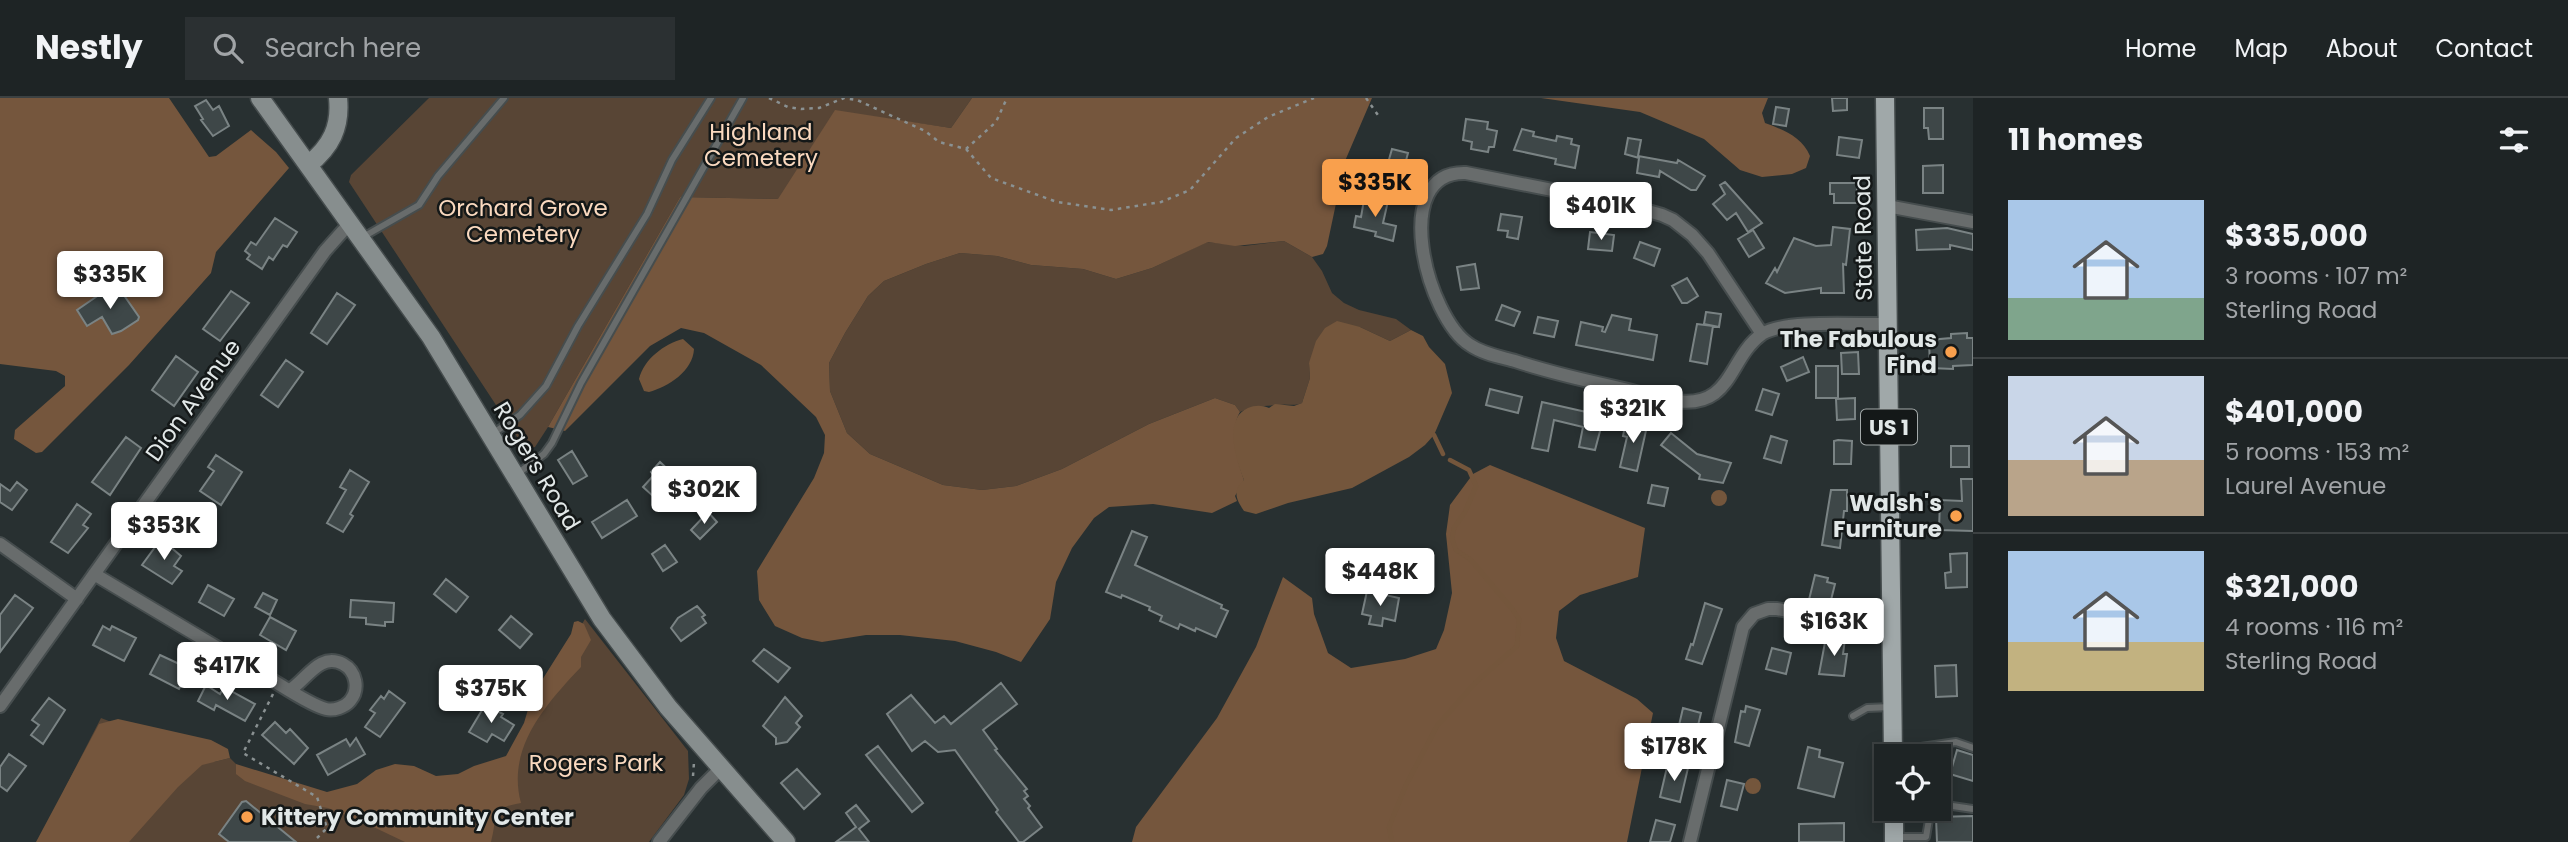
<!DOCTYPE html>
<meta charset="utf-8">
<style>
body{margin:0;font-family:Poppins,sans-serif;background:#2b3032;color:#f1f3f6;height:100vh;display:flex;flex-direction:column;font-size:26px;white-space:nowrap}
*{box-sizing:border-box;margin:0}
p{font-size:23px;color:#a1a4a7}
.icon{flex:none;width:38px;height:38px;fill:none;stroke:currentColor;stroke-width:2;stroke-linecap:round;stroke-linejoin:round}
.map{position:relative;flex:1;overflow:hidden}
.side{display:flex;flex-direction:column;background:#1e2425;width:595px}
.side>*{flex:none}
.buttons{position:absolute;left:1874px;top:646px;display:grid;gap:14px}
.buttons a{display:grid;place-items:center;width:77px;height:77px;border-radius:0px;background:#1e2425;box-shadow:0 4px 18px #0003,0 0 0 2px #3c4142;font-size:35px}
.price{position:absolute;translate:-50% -60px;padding:0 16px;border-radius:7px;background:#fff;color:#222;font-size:23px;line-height:46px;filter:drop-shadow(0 2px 4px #0008)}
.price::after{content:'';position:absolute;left:50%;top:42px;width:21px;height:16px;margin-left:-10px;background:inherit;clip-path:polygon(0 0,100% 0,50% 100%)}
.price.current{background:#f9a04d;color:#111}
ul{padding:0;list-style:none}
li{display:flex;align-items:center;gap:21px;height:175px;padding:0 35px}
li+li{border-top:2px solid #3c4142}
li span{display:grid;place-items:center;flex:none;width:196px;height:140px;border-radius:0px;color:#555}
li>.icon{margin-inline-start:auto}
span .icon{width:84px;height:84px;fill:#fffc;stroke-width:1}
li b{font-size:30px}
h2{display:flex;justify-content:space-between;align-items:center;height:84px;padding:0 35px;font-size:30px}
header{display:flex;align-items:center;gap:42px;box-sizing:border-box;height:98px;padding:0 35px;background:#1e2425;border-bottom:2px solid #3c4142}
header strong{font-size:33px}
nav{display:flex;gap:38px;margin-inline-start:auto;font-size:24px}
.search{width:490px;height:63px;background:#2b3032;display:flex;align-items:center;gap:18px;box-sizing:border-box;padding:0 24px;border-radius:0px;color:#a1a4a7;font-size:26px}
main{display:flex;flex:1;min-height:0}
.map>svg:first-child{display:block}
.green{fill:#584535}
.forest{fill:#75563d}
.water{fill:#74563c}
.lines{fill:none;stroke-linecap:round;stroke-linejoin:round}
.stream{stroke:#74563c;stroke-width:4.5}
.building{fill:#3e4748;stroke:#7a8384;stroke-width:2}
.lane-casing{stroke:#464d4e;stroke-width:10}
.street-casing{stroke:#464d4e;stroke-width:16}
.secondary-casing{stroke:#464d4e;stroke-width:21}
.primary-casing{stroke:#464d4e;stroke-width:21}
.path{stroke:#8a9192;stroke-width:2.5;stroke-dasharray:3.5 5;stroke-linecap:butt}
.lane{stroke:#686c6c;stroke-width:6}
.street{stroke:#686c6c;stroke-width:12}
.secondary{stroke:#878e8e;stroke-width:18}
.primary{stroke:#a0a8a9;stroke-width:18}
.poi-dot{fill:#f9a04d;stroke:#141818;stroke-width:2.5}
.labels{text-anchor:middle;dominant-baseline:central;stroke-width:5;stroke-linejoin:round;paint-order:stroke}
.shield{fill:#141818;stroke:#a4aaaa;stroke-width:2}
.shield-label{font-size:21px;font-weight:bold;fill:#e2e8e8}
.park-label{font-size:23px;fill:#fad9bf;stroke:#141818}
.street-label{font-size:23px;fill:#e2e8e8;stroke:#141818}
.poi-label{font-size:23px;font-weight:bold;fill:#e2e8e8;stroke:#141818;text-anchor:end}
</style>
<header>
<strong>Nestly</strong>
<div class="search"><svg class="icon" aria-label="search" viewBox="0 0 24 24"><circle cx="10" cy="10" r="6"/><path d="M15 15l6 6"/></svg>Search here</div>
<nav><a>Home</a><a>Map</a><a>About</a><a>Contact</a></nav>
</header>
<main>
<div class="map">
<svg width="1973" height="744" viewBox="0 0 1973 744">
<rect width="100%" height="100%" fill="#283031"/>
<path class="green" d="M429 0H972L951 30 835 13 779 101 680 99 548 329 535 349 525 351 349 84 351 77Z
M1284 143 1312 159 1322 173 1332 195 1344 205 1359 212 1396 221 1411 232 1390 243 1360 229 1309 265 1310 280 1302 305C1292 309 1288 305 1279 307 1265 308 1254 307 1240 314L1235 307 1215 300 1149 326 1062 371 1016 388 982 392 943 387 870 356 847 335 830 293 829 265 845 235 868 198 884 183 926 166 960 155 997 158 1031 167 1083 171 1116 181 1152 170 1207 144 1244 148Z
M585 521 688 653 689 681 684 697 649 744H490L496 714 528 617Z
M101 620 214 664 230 660 236 666V673L417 744H41L65 690Z"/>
<path class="forest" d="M0 0H169L209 59 216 58 251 32 276 54 289 70 216 154 211 175 129 267 42 354 36 355 14 341 15 332 65 288V278L56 273 0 266Z
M972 0H1372L1345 63 1327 148 1323 156 1312 159 1284 143 1235 148 1208 144 1152 170 1116 181 1083 171 1031 167 997 158 960 155 926 166 884 183 868 198 845 235 829 265 830 293 847 335 870 356 943 387 982 392 1016 388 1062 371 1149 326 1215 300 1235 307 1240 314C1229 333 1237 362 1244 382L1235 398 1237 403 1212 415 1153 406 1109 409 1094 420 1072 450 1056 484 1050 521 1021 564 996 554 955 543 900 537H866L822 544 802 540 775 528 759 502 757 473 814 380 824 355 825 337 816 319 761 267 704 235 681 230 650 248 565 333 548 329 680 99 778 101 835 12 951 30Z
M1541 0H1768L1762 15 1765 25C1784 32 1802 39 1810 58L1806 70 1792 76 1762 79 1740 72 1704 41 1640 14Z
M1490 367 1645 430 1638 479 1580 497 1559 513 1556 540 1564 563 1637 601 1653 615 1627 744H1132L1136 729 1217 620 1256 549 1283 479 1312 500 1314 516 1328 555 1351 570 1405 561 1436 551 1444 532 1452 495 1446 436 1450 407 1473 376Z
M578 523 584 526 591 542 581 559V569C546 606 506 650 521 705 490 710 498 718 491 744H405L363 724 328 710 305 706 245 683 236 676V666L327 694 357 686 376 672 395 666 414 668 436 678 458 676 474 668 506 658 524 625 532 598 571 536 574 524Z
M118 621 211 642 228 651 230 660 202 667 178 689 129 744H36L99 626Z"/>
<path class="water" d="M1337 223 1360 229 1390 243 1411 232 1423 238 1429 249 1445 266 1452 295 1434 337 1425 347 1409 359 1352 390 1288 405 1256 416 1244 413C1236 401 1232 393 1244 382 1236 363 1223 320 1248 310 1255 307 1262 307 1269 310L1275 306 1294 308 1302 305 1310 280 1309 265 1316 243 1325 230Z
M683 241 694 251C693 273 668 289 649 294L644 293 639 281C644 261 664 246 683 241Z
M1711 400a8 8 0 1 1 16 0a8 8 0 1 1-16 0Z
M1745 688a8 8 0 1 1 16 0a8 8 0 1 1-16 0Z"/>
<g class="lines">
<path class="stream" d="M1434 337 1443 356
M1392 744 1389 729 1406 687 1437 628 1475 585 1517 548 1519 521 1513 512 1471 462 1456 452 1452 441 1454 430 1465 414 1476 388 1469 372 1450 362"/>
</g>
<path class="building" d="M1832 0H1847V12L1833 13Z
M206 2 213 12 219 8 229 28 213 38 201 22 203 21 195 8Z
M1776 9 1789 11 1786 28 1773 26Z
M1924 10H1943V41H1929L1928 30H1924Z
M1466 21 1488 24 1487 31 1497 33 1494 49H1489L1488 54 1471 51 1472 44 1463 42Z
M1522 31 1534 34 1533 38 1556 43 1557 38 1572 41 1571 46 1579 48 1575 70 1555 66 1556 61 1514 52Z
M1839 39 1862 42 1859 60 1837 57Z
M1628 40 1641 42 1638 58 1677 65 1678 62 1705 78 1696 92H1691L1660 73 1659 79 1637 75 1639 60 1625 56Z
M1392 51 1408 55 1397 97 1384 94 1390 72H1386Z
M1943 67V95H1923V68Z
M1725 84 1762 125 1748 134 1736 115 1727 122 1713 106 1725 96 1720 87Z
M1830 85H1857V105H1834V96H1830Z
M1367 98 1388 103 1383 125 1396 128 1393 143 1375 138 1376 134 1354 129 1356 118 1361 119 1364 102Z
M1501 116 1522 119 1518 141 1507 139 1508 133 1498 132Z
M275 120 297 134 287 149 283 147 273 162 269 159 262 171 247 161 250 157 245 153 251 144 256 147Z
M1833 129 1850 131 1846 167 1843 166 1844 195H1821V190L1785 195 1766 185 1775 170 1777 174 1794 140 1816 148 1831 147Z
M1947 130 1973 136V152L1950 147V151L1917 152 1916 132Z
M1753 132 1764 150 1749 159 1738 141Z
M1590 134 1614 137 1612 153 1588 151Z
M1640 144 1660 151 1654 168 1634 160Z
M1475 166 1479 190 1461 192 1457 169Z
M1687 180 1698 198 1687 205H1682L1672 188Z
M112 188 117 195 121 193 139 219 138 222 121 233 112 236 102 219 87 228 77 212Z
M231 193 249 205 220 243 203 231Z
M337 195 355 207 327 246 311 235Z
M1502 207 1520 214 1514 228 1496 222Z
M1706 214 1721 216 1719 229 1704 226Z
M1612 217 1631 221 1629 232 1657 237 1653 262 1576 247 1581 224 1603 229 1602 233 1605 234Z
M1538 219 1558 223 1554 239 1534 235Z
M1697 226 1713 228 1707 266 1690 263Z
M1967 235V240H1973V267L1953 268V271L1930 270 1929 242 1951 240V236Z
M1858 254 1859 276H1842L1841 255Z
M176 258 198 274 174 308 152 292Z
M1803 259 1809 274 1787 283 1781 269Z
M286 262 303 274 278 309 261 297Z
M1816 268H1838V300H1816Z
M1490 291 1522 299 1518 315 1486 307Z
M1763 291 1779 296 1772 317 1756 312Z
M1855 300V321L1837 322 1836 301Z
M1542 304 1604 318 1595 352 1579 349 1583 329 1554 322 1548 353 1532 350Z
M1626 323 1647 328 1637 373 1620 369 1627 339 1623 338Z
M1671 335 1697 356 1731 365 1723 385 1699 381 1700 377 1661 347Z
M1771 338 1787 343 1781 365 1764 360Z
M126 339 141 350 110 397 92 384Z
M1838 342 1852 343 1851 366H1834V343Z
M1951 348H1969V369H1951Z
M572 353 587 378 573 386 558 362Z
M216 357 242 374 221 407 200 393 214 373 208 369Z
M660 364 673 376 669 380 673 383 655 400 643 389 654 377 651 374Z
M350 372 369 384 350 416 353 418 343 434 327 425 346 392 340 389Z
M1961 381H1973V433L1939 432 1940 402 1962 403Z
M17 384 27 392 12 412 0 404V386L10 393Z
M1652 387 1668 390 1664 408 1648 405Z
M1831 392H1847V413H1844L1840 450 1822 447Z
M627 402 637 418 602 440 592 424Z
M77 406 91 416 83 427 88 430 68 455 51 444Z
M708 414 717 424 700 441 691 432Z
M1132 433 1147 439 1135 467 1222 507 1221 510 1228 513 1216 539 1196 530 1195 533 1180 526 1178 531 1160 523 1162 518 1149 512 1150 509 1122 497 1121 500 1106 494Z
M161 441 181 458 174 468 182 473 172 486 142 467Z
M665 447 677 464 663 473 652 456Z
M1967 455V489L1946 490 1945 475 1951 474 1950 456Z
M1815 477 1828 480 1827 484 1835 486 1829 510 1808 506Z
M446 481 468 499 456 514 434 496Z
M208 487 234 501 224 518 199 504Z
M1367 493 1399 500 1395 523 1383 520 1382 528 1369 526 1371 518 1362 516Z
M263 495 277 502 270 517 255 509Z
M15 497 33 510 0 554V517Z
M351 502 394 505 393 524H385V528L366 526V520L350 519Z
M1705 505 1722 511 1702 566 1686 561 1691 546 1693 547Z
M697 508 705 517 702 519 706 525 681 543 671 530 678 520Z
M511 518 532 536 520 550 499 532Z
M270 519 296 533 286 552 260 537Z
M103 528 110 532 112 528 136 540 124 563 93 547Z
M1826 539 1845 541 1843 556H1847L1844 578 1819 576Z
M1772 550 1791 555 1786 576 1766 571Z
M764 551 790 570 778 584 753 563Z
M160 557 190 571 179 591 150 576Z
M1956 567 1957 598 1936 599 1935 568Z
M1001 585 1017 606 983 632 997 651 995 652 1027 691 1024 693 1028 698 1024 701 1030 708 1028 710 1042 729 1023 744H1019L996 714 998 712 955 652 938 654 925 643 912 653 887 616 911 597 935 625 944 618 951 626Z
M206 587 220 596 224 589 255 606 245 623 216 607 214 612 198 603Z
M389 593 405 605 380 639 365 629 375 615 370 612 381 598 384 601Z
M785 599 802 618 796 625 800 629 787 644 776 646V640L763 628Z
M49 600 65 612 43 646 31 637 39 627 32 622Z
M485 607 503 616 501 619 514 627 504 643 492 636 487 644 469 634Z
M1746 608 1760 612 1749 648 1735 644 1741 613 1745 614Z
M1683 610 1701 615 1695 640 1677 636Z
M275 624 286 635 290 631 308 650 294 666 262 637Z
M356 640 365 656 328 677 317 657 346 641 350 648Z
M878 648 923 705 912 714 866 657Z
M1808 649 1820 652 1819 659 1843 665 1834 699 1798 690Z
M1957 652 1973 657V683L1950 676Z
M9 656 26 668 7 693 0 688V669Z
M1668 665 1688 670 1680 704 1660 699Z
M797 671 820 696 804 711 781 685Z
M1727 682 1744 686 1737 712 1721 708Z
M246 703 296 744H229L219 736 242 704Z
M856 707 869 723 859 731 869 744H836L856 729 846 715Z
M1973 718V744H1937L1936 719Z
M1656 722 1675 727 1670 744H1650Z
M1844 725V744H1799V726Z"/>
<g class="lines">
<g class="lane-casing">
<path id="lane" d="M363 139 419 107 438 78 504 0
M492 336 520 317 546 288 578 228 647 116 672 62 711 0
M517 376 544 356 552 345 581 285 743 0
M1853 618 1867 610 1891 609
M1895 650H1914L1956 644 1973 650
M1939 706 1973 711
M1895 739H1926L1931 710"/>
</g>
<g class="street-casing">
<path id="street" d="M1887 108 1973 124
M1762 236 1708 155 1692 137 1673 122 1662 117 1623 106 1466 75C1388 72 1427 220 1470 247 1483 256 1501 259 1515 263 1551 275 1587 283 1624 291 1641 295 1658 300 1675 303 1733 311 1728 260 1762 236 1786 221 1858 227 1888 226
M0 446 77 501
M94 476C149 509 205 542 260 575 277 584 309 607 326 611 334 613 345 609 350 603 360 591 356 573 343 566 320 554 307 581 290 592
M0 608 325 153 350 125
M659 744 701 690 721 670
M1690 744 1743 529 1754 516 1768 511H1777L1892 532"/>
</g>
<g class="secondary-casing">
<path id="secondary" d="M260 0 431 239 602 521 668 609 786 744
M308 67C331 49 341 29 338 0"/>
</g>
<g class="primary-casing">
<path id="primary" d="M1885 0 1893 658
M1894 710V744"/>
</g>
<path class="path" d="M769 0 788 9 801 11 819 10 844 0 857 2 925 33 939 44 966 51 996 24 1007 0
M1366 0 1380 20
M966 51 991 80 1057 104 1111 112 1161 104 1190 92 1236 40 1268 19 1314 0
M273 596 243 655 317 699 327 730 315 742
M693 678 694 664"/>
<use href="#lane" class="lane"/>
<use href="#street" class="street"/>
<use href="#secondary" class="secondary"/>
<use href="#primary" class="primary"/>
</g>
<g class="poi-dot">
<circle cx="1951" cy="254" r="7"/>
<circle cx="1956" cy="418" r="7"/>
<circle cx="247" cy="719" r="7"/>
</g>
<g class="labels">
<rect class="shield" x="1861" y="311.5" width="56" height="35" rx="5"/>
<g class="shield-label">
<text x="1889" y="329">US 1</text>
</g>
<g class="park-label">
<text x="761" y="34">Highland<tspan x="761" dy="26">Cemetery</tspan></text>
<text x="523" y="110">Orchard Grove<tspan x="523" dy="26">Cemetery</tspan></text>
<text x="596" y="665">Rogers Park</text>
</g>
<g class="street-label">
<text transform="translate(1863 140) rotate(-91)">State Road</text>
<text transform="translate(193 302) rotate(-54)">Dion Avenue</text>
<text transform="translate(537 368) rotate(59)">Rogers Road</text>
</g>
<g class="poi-label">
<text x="1937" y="241">The Fabulous<tspan x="1937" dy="26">Find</tspan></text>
<text x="1942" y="405">Walsh's<tspan x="1942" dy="26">Furniture</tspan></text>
<text x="261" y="719" text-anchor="start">Kittery Community Center</text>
</g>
</g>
</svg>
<div class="buttons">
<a><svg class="icon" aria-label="locate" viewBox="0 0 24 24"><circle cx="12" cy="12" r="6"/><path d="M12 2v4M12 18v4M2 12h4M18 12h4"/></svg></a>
</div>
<b class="price current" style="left:1375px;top:121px">$335K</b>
<b class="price" style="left:1601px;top:144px">$401K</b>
<b class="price" style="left:110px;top:213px">$335K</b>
<b class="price" style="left:1633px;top:347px">$321K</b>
<b class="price" style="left:704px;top:428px">$302K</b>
<b class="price" style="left:164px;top:464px">$353K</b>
<b class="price" style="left:1380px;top:510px">$448K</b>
<b class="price" style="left:1834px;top:560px">$163K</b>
<b class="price" style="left:227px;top:604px">$417K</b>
<b class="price" style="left:491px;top:627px">$375K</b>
<b class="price" style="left:1674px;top:685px">$178K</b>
</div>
<section class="side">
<h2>11 homes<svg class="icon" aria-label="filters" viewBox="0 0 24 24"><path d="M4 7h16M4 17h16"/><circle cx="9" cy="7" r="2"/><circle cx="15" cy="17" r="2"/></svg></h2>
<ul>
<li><span style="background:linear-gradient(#a9c7e8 70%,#7fa58c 0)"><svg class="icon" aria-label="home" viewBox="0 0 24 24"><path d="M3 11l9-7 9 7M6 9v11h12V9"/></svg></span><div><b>$335,000</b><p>3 rooms · 107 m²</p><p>Sterling Road</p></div></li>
<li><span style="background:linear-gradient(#c9d6e8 60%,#b9a48a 0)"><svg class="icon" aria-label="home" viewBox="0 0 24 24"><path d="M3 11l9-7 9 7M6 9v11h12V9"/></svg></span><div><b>$401,000</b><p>5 rooms · 153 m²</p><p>Laurel Avenue</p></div></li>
<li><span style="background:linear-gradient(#a9c7e8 65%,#c2b280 0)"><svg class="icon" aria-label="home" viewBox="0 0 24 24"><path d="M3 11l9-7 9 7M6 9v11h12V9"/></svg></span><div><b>$321,000</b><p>4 rooms · 116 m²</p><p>Sterling Road</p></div></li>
</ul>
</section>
</main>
